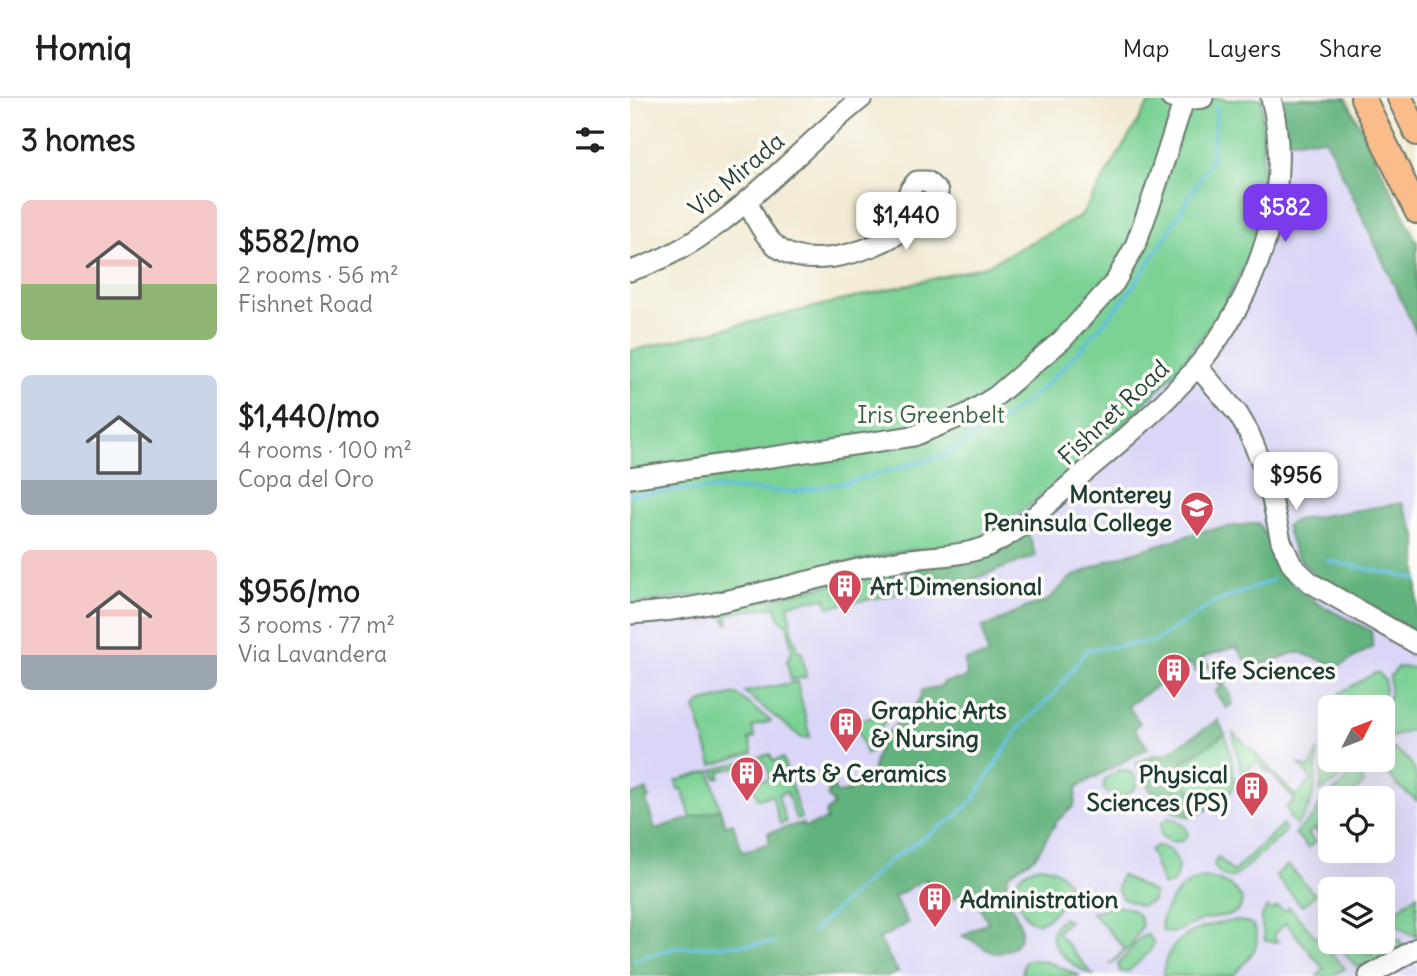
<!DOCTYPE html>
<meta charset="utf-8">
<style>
body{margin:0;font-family:Delius,sans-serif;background:#f6f6f6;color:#202124;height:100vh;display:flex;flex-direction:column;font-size:26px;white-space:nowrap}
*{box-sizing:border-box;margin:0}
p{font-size:23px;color:#757577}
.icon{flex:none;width:38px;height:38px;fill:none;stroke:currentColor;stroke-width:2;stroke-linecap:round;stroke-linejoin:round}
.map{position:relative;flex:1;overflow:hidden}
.side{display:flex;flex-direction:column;background:#fff;width:630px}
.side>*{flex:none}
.needle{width:46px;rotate:48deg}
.fabs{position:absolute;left:688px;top:597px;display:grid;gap:14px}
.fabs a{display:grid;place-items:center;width:77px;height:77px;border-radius:10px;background:#fff;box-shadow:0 7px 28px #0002;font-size:35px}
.price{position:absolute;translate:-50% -60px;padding:0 16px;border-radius:14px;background:#fff;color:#222;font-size:23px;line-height:46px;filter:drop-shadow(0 2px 4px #0008)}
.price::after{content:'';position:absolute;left:50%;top:42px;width:21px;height:16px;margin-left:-10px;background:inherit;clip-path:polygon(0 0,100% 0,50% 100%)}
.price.current{background:#7c3aed;color:#fff}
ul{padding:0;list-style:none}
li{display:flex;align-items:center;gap:21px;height:175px;padding:0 21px}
li span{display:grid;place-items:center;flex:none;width:196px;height:140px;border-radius:10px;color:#555}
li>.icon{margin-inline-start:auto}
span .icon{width:84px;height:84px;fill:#fffc;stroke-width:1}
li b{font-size:30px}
h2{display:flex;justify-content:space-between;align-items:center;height:84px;padding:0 21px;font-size:30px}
header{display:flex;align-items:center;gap:42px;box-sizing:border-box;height:98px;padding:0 35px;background:#fff;border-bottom:2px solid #e0e0e0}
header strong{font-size:33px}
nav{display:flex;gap:38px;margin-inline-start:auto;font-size:24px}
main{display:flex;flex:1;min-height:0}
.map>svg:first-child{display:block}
.built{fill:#dad6f7;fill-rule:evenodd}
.green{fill:#7bd195;stroke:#4d8764;stroke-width:2}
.forest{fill:#64b37e;stroke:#427859;stroke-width:2}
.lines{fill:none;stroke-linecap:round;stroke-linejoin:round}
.stream{stroke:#63c0e1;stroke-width:3.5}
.minor-casing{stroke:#697a6c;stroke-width:23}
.major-casing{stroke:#697a6c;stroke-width:28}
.minor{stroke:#fff;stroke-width:19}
.major{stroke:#fabc8b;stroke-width:24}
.labels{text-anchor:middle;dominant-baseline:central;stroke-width:7;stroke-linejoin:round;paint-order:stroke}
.street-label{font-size:24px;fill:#1f3d34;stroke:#fdfcf7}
.park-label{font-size:24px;fill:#36624c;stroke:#fdfcf7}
.poi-label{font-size:24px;font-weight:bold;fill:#1f3d34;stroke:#fdfcf7;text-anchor:start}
</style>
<header>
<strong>Homiq</strong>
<nav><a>Map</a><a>Layers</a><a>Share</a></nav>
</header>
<main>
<section class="side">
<h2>3 homes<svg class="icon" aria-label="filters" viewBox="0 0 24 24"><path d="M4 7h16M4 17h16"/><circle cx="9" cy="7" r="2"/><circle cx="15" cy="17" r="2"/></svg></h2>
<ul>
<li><span style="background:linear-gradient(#f6c9c9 60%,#8fb573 0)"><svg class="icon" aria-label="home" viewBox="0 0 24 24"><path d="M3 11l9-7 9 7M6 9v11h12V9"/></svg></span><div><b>$582/mo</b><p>2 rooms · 56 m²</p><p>Fishnet Road</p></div></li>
<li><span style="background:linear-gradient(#c9d6e8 75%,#9aa5b1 0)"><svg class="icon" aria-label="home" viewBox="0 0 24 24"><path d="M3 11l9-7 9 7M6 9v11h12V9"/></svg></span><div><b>$1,440/mo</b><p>4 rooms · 100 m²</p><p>Copa del Oro</p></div></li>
<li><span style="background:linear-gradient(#f6c9c9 75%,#9aa5b1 0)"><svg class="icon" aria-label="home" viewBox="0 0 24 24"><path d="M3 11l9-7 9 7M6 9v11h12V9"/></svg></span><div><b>$956/mo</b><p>3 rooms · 77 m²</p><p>Via Lavandera</p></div></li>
</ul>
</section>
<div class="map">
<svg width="787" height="878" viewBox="0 0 787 878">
<rect width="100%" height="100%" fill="#fdfcf7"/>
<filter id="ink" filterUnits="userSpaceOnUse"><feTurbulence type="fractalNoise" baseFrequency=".0143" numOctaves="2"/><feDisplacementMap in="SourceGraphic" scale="14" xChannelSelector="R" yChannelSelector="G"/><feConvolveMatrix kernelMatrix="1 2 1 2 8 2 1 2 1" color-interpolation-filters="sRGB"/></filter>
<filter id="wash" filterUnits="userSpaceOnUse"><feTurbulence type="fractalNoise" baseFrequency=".00686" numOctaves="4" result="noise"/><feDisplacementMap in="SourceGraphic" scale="28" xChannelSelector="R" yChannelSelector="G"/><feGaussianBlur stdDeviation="1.57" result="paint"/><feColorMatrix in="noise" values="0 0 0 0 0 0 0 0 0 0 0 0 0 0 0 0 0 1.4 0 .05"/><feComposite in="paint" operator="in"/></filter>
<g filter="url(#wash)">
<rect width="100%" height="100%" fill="#f2ead3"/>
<path class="built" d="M632 0H716L787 149V878H0V506L93 494 358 436 396 410 480 340 633 50ZM700 609H752V662H700ZM700 700H752V752H700ZM700 791H752V844H700Z"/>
<path class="green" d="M522 0H590L596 2 632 0V92L627 127 618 160 588 218 542 277 480 340 396 410 358 436 335 444 259 456 93 494 0 506V253L356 168 451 118Z
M262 472 267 496 198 509 196 500 158 506 164 544H166L168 554 172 553 176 579 161 582 157 563 162 553 158 529 148 518 146 508 98 516 99 526C93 523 93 515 97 511Z
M767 569 787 570V630L753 642V611L760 597V577L763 576Z
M745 575H749L755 582V593L748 609H701L710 595Z
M167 584 180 639 172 640 114 594Z
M106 596 141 623 122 629 125 639 119 641 123 655 82 667 65 610 72 604Z
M700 612V662H727L708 682 690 693Z
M256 617 257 620 252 628 241 654 236 656 225 623Z
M603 635 624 654 665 698 682 682 669 666 680 670 688 652C685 679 687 708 666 727L659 719 661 717 656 710 665 702 639 673 637 674 627 663 612 678Z
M595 636C599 648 608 681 602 692 598 698 591 703 585 707 559 705 558 687 551 666Z
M758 648C787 663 787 673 787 703L767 687 748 662H752L753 649Z
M140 656 143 663 153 660 171 720 166 721 157 694 148 697 156 724 150 726 142 697 128 701 123 686 140 680 136 665 133 663 116 671 115 667 89 674 90 679 86 680 83 672Z
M742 662 746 669 731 682 734 685 719 699 716 696 711 700H700V717L687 729 700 744V749L684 731 678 736 685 744 678 750 665 735 684 718 692 702 712 687 734 663Z
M489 672C501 671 510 678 505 690 496 699 481 701 473 690L475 681Z
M80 673 90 711 61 720 52 691 48 692 46 683Z
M539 720C548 722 556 727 558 736L553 743 540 744 531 737V725Z
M653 726 655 731 653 736 606 778C596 782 587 775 584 766L588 759 603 774Z
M526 748C547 748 555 774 540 787H533L520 752Z
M658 767 685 797 672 808 645 778Z
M409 768C428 769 440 780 442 800 437 806 434 806 428 810 419 817 419 824 405 825 396 821 395 816 390 808 380 786 386 775 409 768Z
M491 777 524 795 523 803 511 808 492 800 487 791Z
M579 780C593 783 607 789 612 802L610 811 603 816 572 822 543 835 533 833 531 826C536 804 553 780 579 780Z
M787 796V839L771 831 753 811 752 803 764 815Z
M481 809C496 808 509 810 512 827L502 846 480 867 495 851 462 814Z
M637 809 641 812 648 809 655 813 659 809 715 871 700 878H687L694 871 656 825 643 837 648 844 635 843 631 821Z
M433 820 439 823 427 834 463 877C443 870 403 840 433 820Z
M606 823 617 824 623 827C635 850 616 862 603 878H533C534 839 572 826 606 823Z
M518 837 524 845C520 857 507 864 499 873L490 874 488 866 512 838Z
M764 841H769L772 846 771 849 742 865 727 869 704 844H722L720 846 726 853 732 848 741 858 746 851Z
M400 861 418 864 450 878H392L394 865Z"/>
<path class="forest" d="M648 0H716L787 144V236L696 41 653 42Z
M772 405 787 439V535L688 481 665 456 656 428 666 422Z
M628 425C641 442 644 463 657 479 674 503 715 519 741 533L743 549 708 569 672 555H663L622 571 606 549 572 559 599 593 603 606 596 610 585 594 591 589 577 567 566 574 560 565 498 608 510 625 504 630 518 650 447 689 444 708 427 723 406 758 379 776C377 782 375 787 376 792 378 811 404 832 383 849 378 852 374 855 367 855 353 854 346 841 332 838L358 824 340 791 311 807 296 781 264 799 278 825 249 841 268 874 261 878H243L242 875 240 878H0V697L17 692 19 700 16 702 25 731 90 711 95 727 103 725 112 754 140 745 138 735 172 725 174 729 197 722 195 715 204 707 197 697 200 694 193 685 197 681 192 676H198L207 696 239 687C243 671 246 653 255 639 266 622 288 614 292 592L313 588V584L337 580 335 562 358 557 352 529 363 526 394 510 417 503 440 480 479 462 576 432Z
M397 432 406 458 330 486 279 495 276 476 280 469 355 460 370 453Z
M588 622 595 636 551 666C558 687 559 705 585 707L563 719C535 718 515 689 506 665L524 657 536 656Z"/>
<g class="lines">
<path class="stream" d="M0 397 48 392 102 391 163 394 215 385 316 357 382 315 414 289 449 253 495 200 532 145 581 63 587 8
M698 463 787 481
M182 834 260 762 324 720 343 702 388 631 424 596 457 552 525 543 583 505 643 482
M4 862 45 850 144 845"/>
</g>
</g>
<g filter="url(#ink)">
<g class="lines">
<g class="minor-casing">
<path id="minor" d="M541 0 554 2 573 0
M117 102C126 124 140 152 165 158 207 170 283 138 307 103L308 94 297 83H287C273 96 273 115 271 133
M0 173C94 144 158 59 232 0
M567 268 608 316 619 335 637 378 651 443 662 467 681 485 787 546
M0 380 284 338 337 316 366 298 432 242 485 184 505 148 521 104 554 2
M0 516C80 512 155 487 233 470 248 467 264 463 280 461 304 458 330 458 353 450 390 436 420 403 450 378 491 344 531 310 566 270 627 198 665 94 641 0
M739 878 787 850"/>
</g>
<g class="major-casing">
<path id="major" d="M733 0 787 113
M770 0 787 35"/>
</g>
<use href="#minor" class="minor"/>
<use href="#major" class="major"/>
</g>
</g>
<defs>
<g id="university-pin" transform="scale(1.75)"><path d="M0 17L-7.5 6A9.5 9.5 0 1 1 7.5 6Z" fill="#d1495b" stroke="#fdfcf7"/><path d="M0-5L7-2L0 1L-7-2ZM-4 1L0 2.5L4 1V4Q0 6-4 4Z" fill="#fff"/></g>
<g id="building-pin" transform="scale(1.75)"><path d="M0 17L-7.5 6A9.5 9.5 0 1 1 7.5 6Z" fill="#d1495b" stroke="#fdfcf7"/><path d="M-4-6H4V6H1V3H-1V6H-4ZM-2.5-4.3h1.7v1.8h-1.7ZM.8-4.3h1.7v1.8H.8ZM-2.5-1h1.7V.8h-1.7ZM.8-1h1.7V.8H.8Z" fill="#fff"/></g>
</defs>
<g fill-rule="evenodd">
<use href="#university-pin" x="567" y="410"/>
<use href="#building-pin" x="215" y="488"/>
<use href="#building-pin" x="544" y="572"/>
<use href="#building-pin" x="216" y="626"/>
<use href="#building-pin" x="117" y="675"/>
<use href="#building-pin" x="622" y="690"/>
<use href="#building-pin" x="305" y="801"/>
</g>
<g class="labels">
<g class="street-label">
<text transform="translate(106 76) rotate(-40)">Via Mirada</text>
<text transform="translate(483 314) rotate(-43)">Fishnet Road</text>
</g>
<g class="park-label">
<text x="301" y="316">Iris Greenbelt</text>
</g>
<g class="poi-label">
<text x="542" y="396" text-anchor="end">Monterey<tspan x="542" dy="28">Peninsula College</tspan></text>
<text x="240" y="488">Art Dimensional</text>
<text x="568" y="572">Life Sciences</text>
<text x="241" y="612">Graphic Arts<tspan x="241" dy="28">&amp; Nursing</tspan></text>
<text x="142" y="675">Arts &amp; Ceramics</text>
<text x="598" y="676" text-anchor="end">Physical<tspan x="598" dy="28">Sciences (PS)</tspan></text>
<text x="330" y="801">Administration</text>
</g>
</g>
</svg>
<div class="fabs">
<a><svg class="needle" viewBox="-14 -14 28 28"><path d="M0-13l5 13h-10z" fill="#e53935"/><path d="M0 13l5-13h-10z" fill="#757577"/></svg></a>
<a><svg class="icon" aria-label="locate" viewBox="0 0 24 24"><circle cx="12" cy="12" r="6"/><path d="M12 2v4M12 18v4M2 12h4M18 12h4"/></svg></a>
<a><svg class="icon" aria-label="layers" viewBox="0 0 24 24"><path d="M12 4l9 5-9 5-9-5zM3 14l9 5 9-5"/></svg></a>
</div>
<b class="price current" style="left:655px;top:146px">$582</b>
<b class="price" style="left:276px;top:154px">$1,440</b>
<b class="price" style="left:666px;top:414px">$956</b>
</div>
</main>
